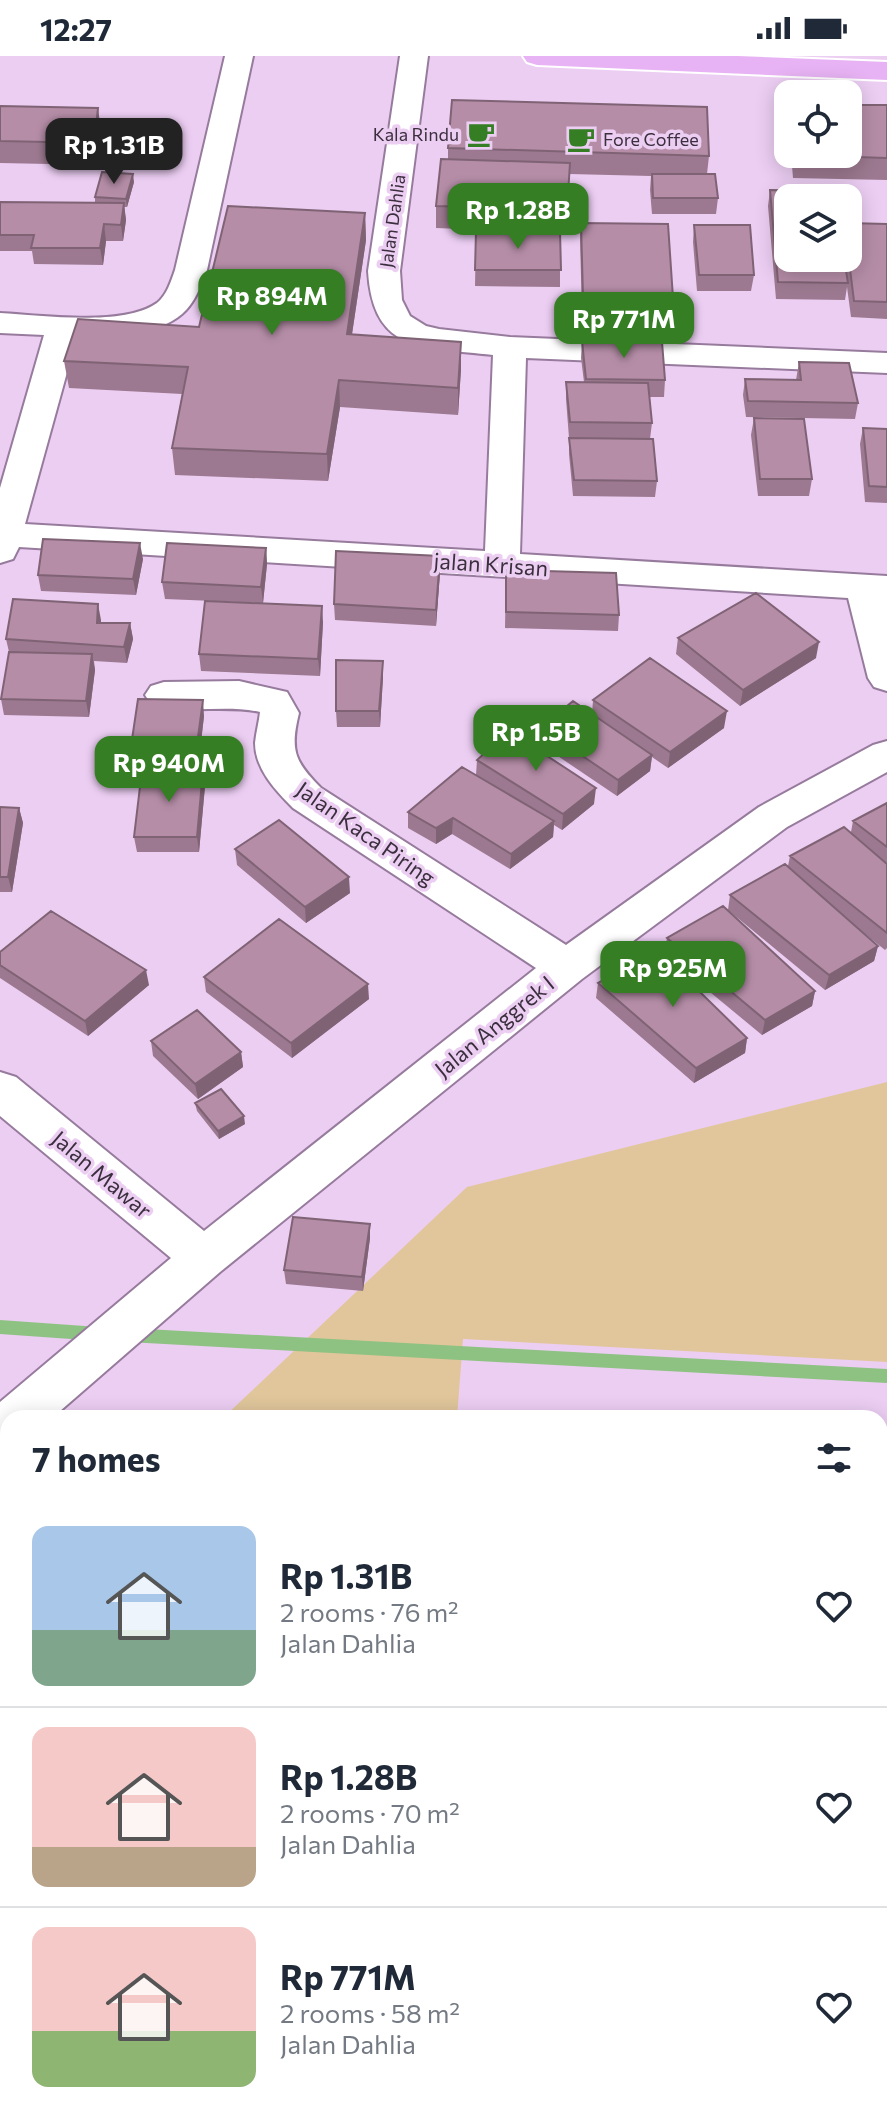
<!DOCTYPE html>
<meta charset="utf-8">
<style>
body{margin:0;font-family:Commissioner,sans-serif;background:#f2f2f3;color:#1f2937;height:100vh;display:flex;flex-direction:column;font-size:30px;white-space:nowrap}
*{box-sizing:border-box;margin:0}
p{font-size:26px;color:#747a83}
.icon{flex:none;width:44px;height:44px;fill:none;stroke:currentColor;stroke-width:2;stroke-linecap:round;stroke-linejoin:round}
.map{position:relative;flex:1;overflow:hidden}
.side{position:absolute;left:0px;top:1354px;width:888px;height:714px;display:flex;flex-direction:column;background:#fff;border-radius:24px 24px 0 0;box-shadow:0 4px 20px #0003}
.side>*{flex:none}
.tools{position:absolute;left:774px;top:24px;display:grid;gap:16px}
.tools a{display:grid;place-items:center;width:88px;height:88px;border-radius:16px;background:#fff;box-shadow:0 4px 20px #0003;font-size:40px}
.price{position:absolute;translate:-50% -68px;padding:0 18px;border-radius:16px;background:#357e24;color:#fff;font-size:26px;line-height:52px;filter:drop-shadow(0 2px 4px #0008)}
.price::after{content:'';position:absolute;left:50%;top:48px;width:24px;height:18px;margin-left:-12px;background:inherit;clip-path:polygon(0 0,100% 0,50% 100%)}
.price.selected{background:#222;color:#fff}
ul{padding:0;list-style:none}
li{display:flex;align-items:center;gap:24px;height:200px;padding:0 32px}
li+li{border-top:2px solid #e0e1e3}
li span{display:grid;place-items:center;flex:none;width:224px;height:160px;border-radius:16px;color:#555}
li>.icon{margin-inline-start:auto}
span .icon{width:96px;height:96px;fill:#fffc;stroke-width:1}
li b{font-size:34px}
h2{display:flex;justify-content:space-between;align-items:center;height:96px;padding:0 32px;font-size:34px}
.status{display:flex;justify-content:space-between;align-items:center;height:56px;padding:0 40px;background:#fff;direction:ltr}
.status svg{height:22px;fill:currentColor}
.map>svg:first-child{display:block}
.green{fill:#e1c69b}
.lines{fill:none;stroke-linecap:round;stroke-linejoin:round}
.stream{fill:#8ec283;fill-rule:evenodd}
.minor-casing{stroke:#977b9d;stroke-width:4}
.major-casing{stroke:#fff;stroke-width:4}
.minor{fill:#fff;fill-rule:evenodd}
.major{fill:#e8b3f4;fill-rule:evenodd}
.wall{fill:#9c7990}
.shaded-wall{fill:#7f6375}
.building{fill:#b58da7;stroke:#7f6375;stroke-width:2}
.labels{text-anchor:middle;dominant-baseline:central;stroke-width:7;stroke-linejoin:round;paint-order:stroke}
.far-poi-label{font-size:18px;fill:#3b2f3e;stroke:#eccef3;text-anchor:end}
.far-street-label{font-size:18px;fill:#3b2f3e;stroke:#eccef3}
.street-label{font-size:22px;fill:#3b2f3e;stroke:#eccef3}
</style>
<div class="status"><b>12:27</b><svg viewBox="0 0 49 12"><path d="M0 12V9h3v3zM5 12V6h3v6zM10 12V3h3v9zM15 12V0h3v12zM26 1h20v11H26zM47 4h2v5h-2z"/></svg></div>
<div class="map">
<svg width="887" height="2067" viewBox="0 0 887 2067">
<rect width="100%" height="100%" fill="#eccef3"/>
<path class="green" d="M887 1026V1306L463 1283 457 1362H223L467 1131Z
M880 1399H887V1934H880Z
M8 1633V2060H407V2067H0V1645Z"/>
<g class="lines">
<path class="stream" d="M0 1264 99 1271 104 1273 107 1278 104 1283 99 1285 0 1278Z
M128 1272 887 1313V1327L128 1286 123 1284 120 1279 123 1274Z"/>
<g class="minor-casing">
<path id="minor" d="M225 0H253L207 214C201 229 195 247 182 258 157 280 108 280 77 280L25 468 485 495 493 299C425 291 373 299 368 215L400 0H428L400 215 402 244 410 260 426 270 439 273 510 281 887 297V317L526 302 520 498 887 520V635L874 631 868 622 848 542 19 491 13 503 0 507V432L44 279 0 277V257C41 259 123 271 157 247 167 239 171 225 175 214Z
M239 625 287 636 299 657C290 694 294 705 321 732L566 889 759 751 873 689 887 685V716L787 771 582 923 220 1216 52 1362H8V1381L0 1378V1346L171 1202 0 1060V1016L16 1021 204 1175 536 912 293 752C276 735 255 713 255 687 256 676 259 666 260 656 224 648 186 659 151 648L145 639 151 630 164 626Z"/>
</g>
<g class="major-casing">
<path id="major" d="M523 0H738L887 6V24L537 9 527 6Z"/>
</g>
<use href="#minor" class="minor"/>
<use href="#major" class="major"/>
</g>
<path class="wall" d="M887 49V124L793 122 791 98H848Z
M0 50 101 74 97 109 0 107Z
M448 92 709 100 707 118 718 142 716 158H652L650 134 651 120 569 118 566 177H560V231L475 230 476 175 532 176 436 172V150L448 103Z
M134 126 127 151H124L126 164 123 185H106L103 209 34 208 32 195H0V146L95 147V141Z
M770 134 788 202H848V167L887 168V263L851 261 847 231 845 244 776 243 768 150Z
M365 157 366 184 352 278 461 313 458 359 340 351 328 425 175 419 172 392 182 338 69 332 64 305 199 271Z
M581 167 673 242 672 259 582 258 580 183Z
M694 169 754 219 751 235H697L693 186Z
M582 285 665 324 664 341H649L652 367 650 383 657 425 655 441 573 440 569 398V382L566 343V326H584L581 302Z
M799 306 858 347 855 363 746 361 743 339 745 323 796 324Z
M754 362 812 423 809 440H758L751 379Z
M863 372 887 373V447L865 446 860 388Z
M266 492 267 508 263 547 165 543 162 526Z
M143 503 136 539 41 535 38 519Z
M506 514 619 559 618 575 505 572Z
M440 517 436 570 335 564 334 548Z
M101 564V567H130L133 583 127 607 94 605 95 614 89 661 4 659 1 643 9 596 6 583Z
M323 566 320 620 201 615 199 598Z
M678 582 816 602 740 650 676 598Z
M383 621 380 671H337L336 655Z
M593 644 724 672 668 712 652 701 650 715 617 740 540 688 541 672 592 658Z
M204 660 198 712 132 713 130 697Z
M477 704 594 748 562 774 554 769 553 781 510 813 452 778 436 788 408 772V756L476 719Z
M205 730 199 796H137L134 781Z
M887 747V892L885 894 855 870 878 890 874 905 825 934 728 854 815 935 812 950 762 979 664 898 667 882 728 854 730 839 788 810 790 800 851 776 853 765Z
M0 751 19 752 23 767 12 836H0Z
M235 793 350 837 306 867 237 809Z
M0 909 149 929 88 980 0 922Z
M204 921 369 943 292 1002 206 936Z
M598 927 747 982 745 997 694 1027 596 942Z
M151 985 241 996 243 1011 198 1043 153 1000Z
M195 1047 245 1068 219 1083 197 1055Z
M370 1182 363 1235 286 1228 284 1214Z
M8 1403V1491L0 1484V1410Z"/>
<path class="shaded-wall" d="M98 52 101 74 97 109 94 87Z
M133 118 134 126 127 151 126 143Z
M124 147 126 164 123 185 121 169Z
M365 157 366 184 348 305 347 278Z
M104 168 106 185 103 209 100 192Z
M461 286V313L458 359V332Z
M339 324 340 351 328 425 327 398Z
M140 487 143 503 136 539 133 523Z
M266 492 267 508 263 547 261 531Z
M440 500V517L436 570V554Z
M98 548 101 564 100 583 97 567Z
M322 550 323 566 320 620 318 603Z
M130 567 133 583 127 607 124 591Z
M819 586 816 602 740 650 743 634Z
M92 598 95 614 89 661 86 645Z
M383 605V621L380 671 379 655Z
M203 644 204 660 198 712 196 696Z
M727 655 724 672 668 712 670 696Z
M652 699 650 715 617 740 618 724Z
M203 714 205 730 199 796 197 781Z
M596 732 594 748 562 774 563 758Z
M19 752 23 767 12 836 8 821Z
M453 762 452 778 436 788V772Z
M554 765 553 781 510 813 511 798Z
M349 821 350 837 306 867 305 851Z
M878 890 874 905 825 934 829 919Z
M146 914 149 929 88 980 85 965Z
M368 928 369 943 292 1002 291 987Z
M815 935 812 950 762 979 765 964Z
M747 982 745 997 694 1027 696 1012Z
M241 996 243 1011 198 1043 195 1028Z
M244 1060 245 1068 219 1083 218 1075Z
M370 1168V1182L363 1235 362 1221Z
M8 1560V1575L0 1581V1566Z"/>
<path class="building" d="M452 44 707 51 709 100 448 92Z
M848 49H887V102L796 99V98H848Z
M0 50 98 52 94 87 0 85Z
M441 103 570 107 567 154 436 150Z
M102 116 133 118 126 143 95 141Z
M652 118H715L718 142H653Z
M770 134 834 135 835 142H788V202H844L848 227 778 226Z
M0 146 124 147 121 169 104 168 100 192H31L34 179H0Z
M228 150 365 157 347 278 461 286 458 332 339 324 327 398 172 392 188 311 64 305 78 263 199 271Z
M581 167 668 168 673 242 583 241Z
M848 167 887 168V246L854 245 848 197Z
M694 169H750L754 219H699Z
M476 175 560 176 561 214H475Z
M582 285 662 286 665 324 586 323Z
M799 306 849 307 858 347 748 345 745 323 801 324Z
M566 326 648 327 652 367 570 366Z
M754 362 804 363 812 423H760Z
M863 372 887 373V431L869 430Z
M569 382 653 383 657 425 574 424Z
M43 483 140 487 133 523 38 519Z
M167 487 266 492 261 531 162 526Z
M336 495 440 500 436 554 334 548Z
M506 514 616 517 619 559 506 556Z
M756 537 819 586 743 634 678 582Z
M13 543 98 548 97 567H130L124 591 6 583Z
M205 545 322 550 318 603 199 598Z
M9 596 92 598 86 645 1 643Z
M650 602 727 655 670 696 593 644Z
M336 604 383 605 379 655H336Z
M138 643 203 644 196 696 130 697Z
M573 645 652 699 618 724 541 672Z
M509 675 596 732 563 758 477 704Z
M462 711 554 765 511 798 453 762 436 772 408 756Z
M142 714H203L197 781H134Z
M887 747V791L853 765Z
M0 751 19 752 8 821H0Z
M279 764 349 821 305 851 235 793Z
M844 771 887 808V877L790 800Z
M785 808 878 890 829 919 730 839Z
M723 850 815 935 765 964 667 882Z
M51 855 146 914 85 965 0 909V896Z
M279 863 368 928 291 987 204 921Z
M657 894 747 982 696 1012 598 927Z
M197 954 241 996 195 1028 151 985Z
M221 1033 244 1060 218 1075 195 1047Z
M293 1161 370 1168 362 1221 284 1214Z
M8 1403V1483L0 1476V1410Z
M0 1534 8 1544V1560L0 1566Z"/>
<defs>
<g id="cafe-bare" transform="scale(2.16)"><path d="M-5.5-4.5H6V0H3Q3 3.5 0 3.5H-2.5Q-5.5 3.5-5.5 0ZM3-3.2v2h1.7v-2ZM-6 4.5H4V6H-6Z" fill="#357e24" stroke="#eccef3" stroke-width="2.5" paint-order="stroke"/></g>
</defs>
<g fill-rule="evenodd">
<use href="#cafe-bare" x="481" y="78"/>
<use href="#cafe-bare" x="581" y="83"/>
</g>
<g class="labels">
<g class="far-poi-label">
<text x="459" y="78">Kala Rindu</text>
<text x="603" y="83" text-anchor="start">Fore Coffee</text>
</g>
<g class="far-street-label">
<text transform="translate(392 165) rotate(-82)">Jalan Dahlia</text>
</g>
<g class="street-label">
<text transform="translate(491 508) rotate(4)">jalan Krisan</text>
<text transform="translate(366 777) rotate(35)">Jalan Kaca Piring</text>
<text transform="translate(494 970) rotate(-39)">Jalan Anggrek I</text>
<text transform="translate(102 1118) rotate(40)">Jalan Mawar</text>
</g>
</g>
</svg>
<div class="tools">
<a><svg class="icon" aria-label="locate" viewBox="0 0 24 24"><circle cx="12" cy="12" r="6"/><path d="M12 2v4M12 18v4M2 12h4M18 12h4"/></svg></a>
<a><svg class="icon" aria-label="layers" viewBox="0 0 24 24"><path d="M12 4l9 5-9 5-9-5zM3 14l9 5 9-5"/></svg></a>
</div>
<b class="price selected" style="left:114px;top:130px">Rp 1.31B</b>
<b class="price" style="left:518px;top:195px">Rp 1.28B</b>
<b class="price" style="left:272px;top:281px">Rp 894M</b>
<b class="price" style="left:624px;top:304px">Rp 771M</b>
<b class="price" style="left:536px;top:717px">Rp 1.5B</b>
<b class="price" style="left:169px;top:748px">Rp 940M</b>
<b class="price" style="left:673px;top:953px">Rp 925M</b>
<section class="side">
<h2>7 homes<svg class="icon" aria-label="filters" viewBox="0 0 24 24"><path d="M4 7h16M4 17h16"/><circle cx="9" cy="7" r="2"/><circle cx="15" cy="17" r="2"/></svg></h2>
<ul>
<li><span style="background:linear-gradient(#a9c7e8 65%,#7fa58c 0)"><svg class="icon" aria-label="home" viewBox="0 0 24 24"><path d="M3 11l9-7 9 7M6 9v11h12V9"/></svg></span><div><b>Rp 1.31B</b><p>2 rooms · 76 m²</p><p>Jalan Dahlia</p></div><svg class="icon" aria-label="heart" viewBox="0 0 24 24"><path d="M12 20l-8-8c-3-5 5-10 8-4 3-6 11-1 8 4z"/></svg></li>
<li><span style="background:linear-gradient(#f6c9c9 75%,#b9a48a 0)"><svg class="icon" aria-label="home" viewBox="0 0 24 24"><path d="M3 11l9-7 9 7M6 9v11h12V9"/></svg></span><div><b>Rp 1.28B</b><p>2 rooms · 70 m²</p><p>Jalan Dahlia</p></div><svg class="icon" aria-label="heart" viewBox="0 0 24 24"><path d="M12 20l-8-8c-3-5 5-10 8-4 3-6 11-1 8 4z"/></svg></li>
<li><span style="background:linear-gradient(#f6c9c9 65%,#8fb573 0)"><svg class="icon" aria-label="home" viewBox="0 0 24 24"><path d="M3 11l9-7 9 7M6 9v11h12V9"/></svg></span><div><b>Rp 771M</b><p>2 rooms · 58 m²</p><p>Jalan Dahlia</p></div><svg class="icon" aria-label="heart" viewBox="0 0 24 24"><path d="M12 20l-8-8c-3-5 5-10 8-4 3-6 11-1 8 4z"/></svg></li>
</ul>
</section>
</div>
